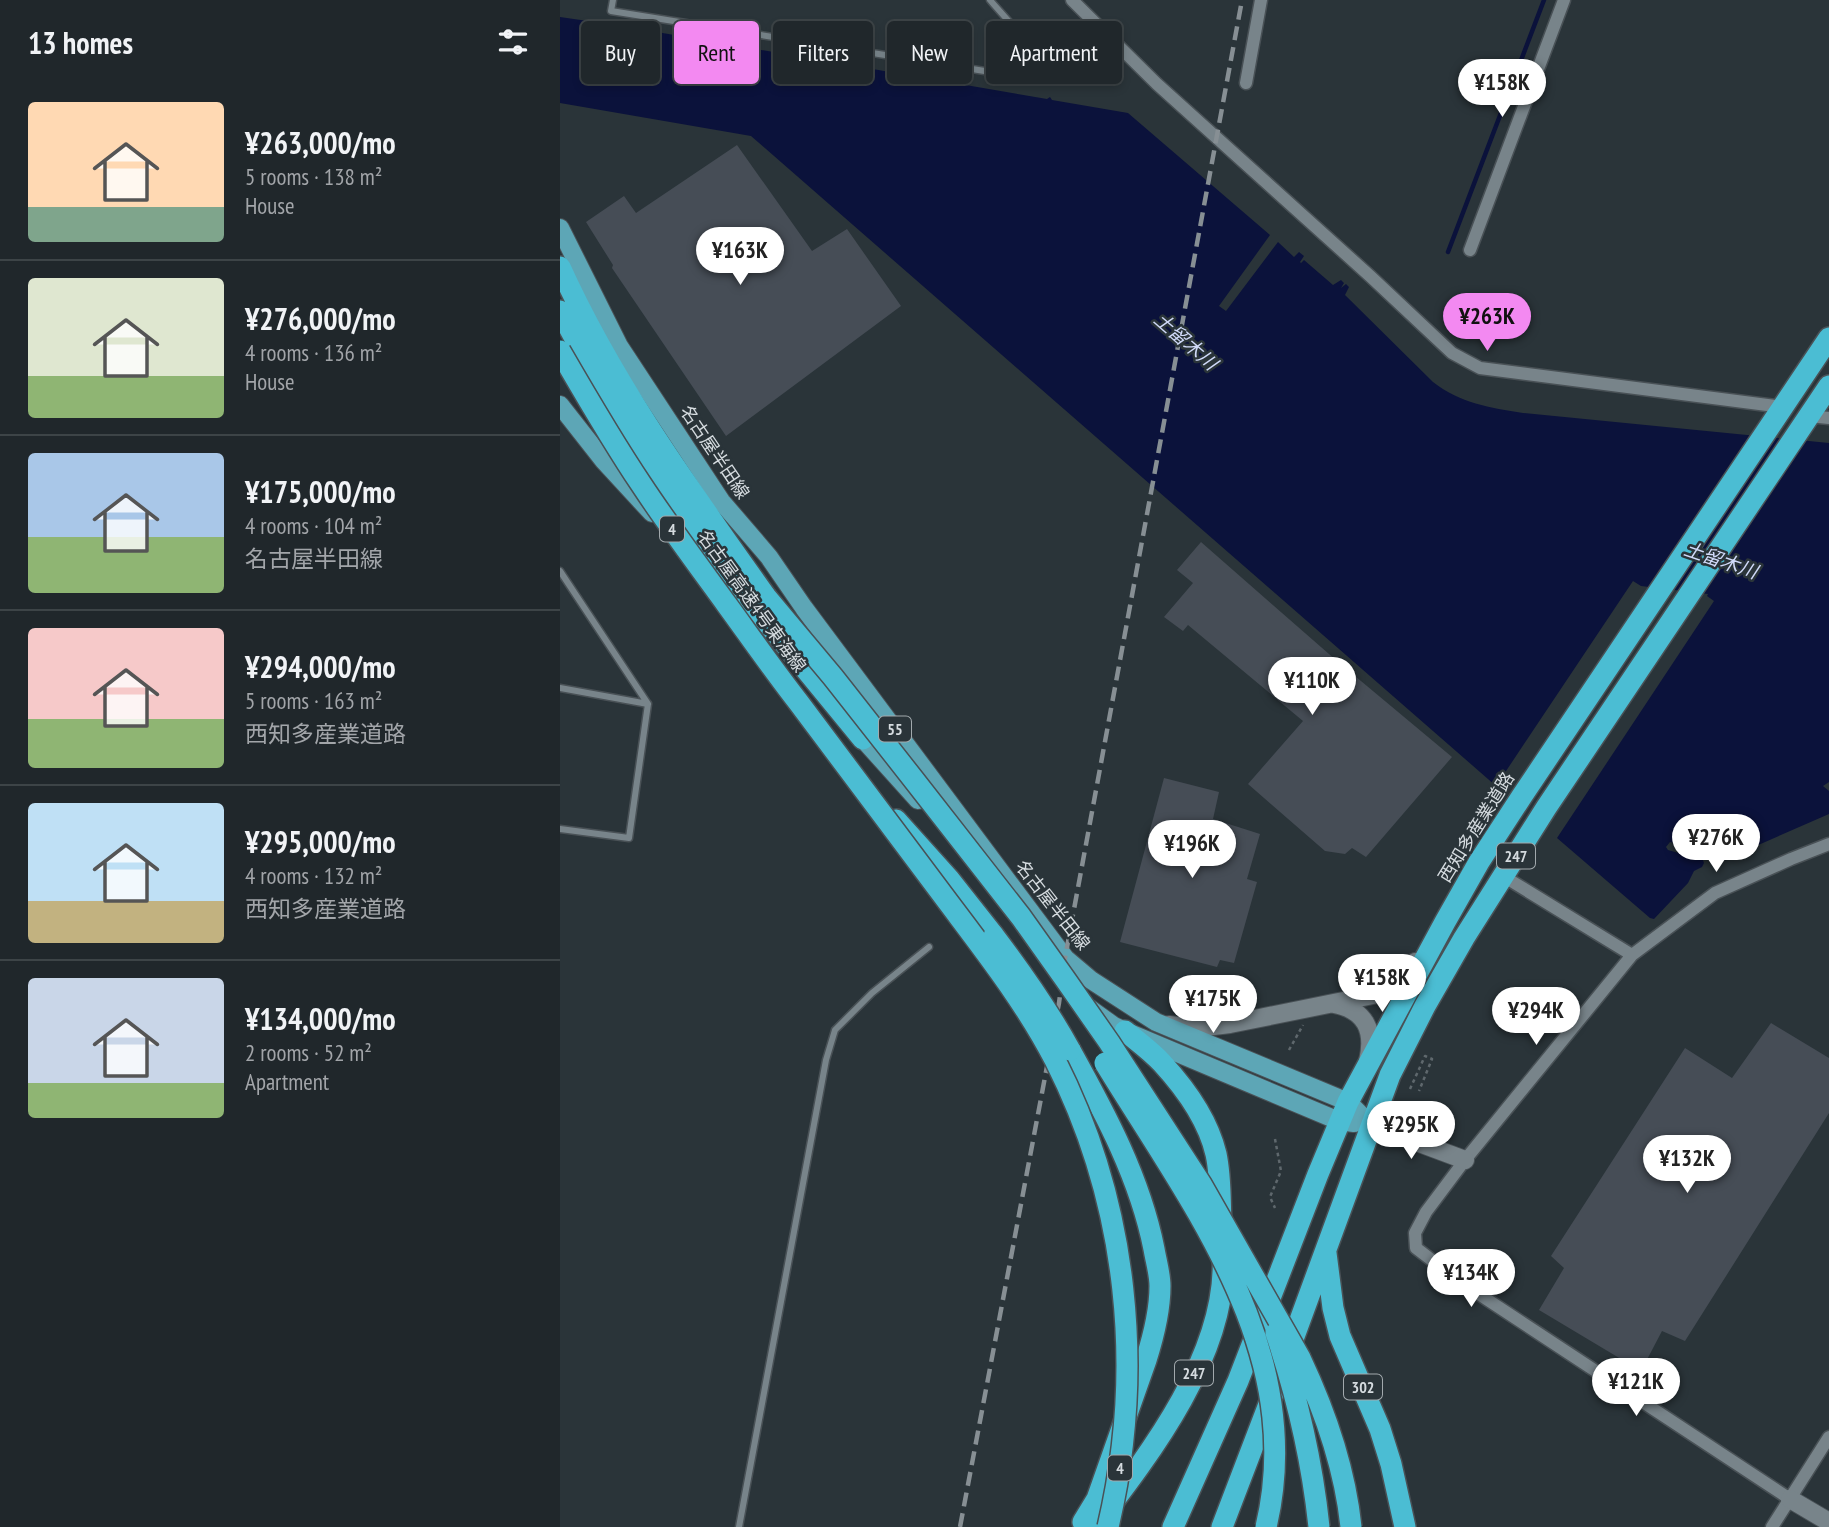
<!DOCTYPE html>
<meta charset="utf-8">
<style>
body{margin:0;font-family:"PT Sans Narrow","Noto Sans JP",sans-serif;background:#2d3337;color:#f1f3f6;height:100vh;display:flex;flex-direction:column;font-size:26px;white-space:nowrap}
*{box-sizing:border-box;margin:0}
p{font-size:23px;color:#a2a5a9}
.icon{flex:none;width:38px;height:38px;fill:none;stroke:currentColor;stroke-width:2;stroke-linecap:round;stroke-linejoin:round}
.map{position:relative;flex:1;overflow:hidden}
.panel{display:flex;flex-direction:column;background:#20272b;width:560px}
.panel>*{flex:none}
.guide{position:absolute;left:21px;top:21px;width:665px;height:63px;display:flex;gap:14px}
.price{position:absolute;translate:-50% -60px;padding:0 16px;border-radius:24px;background:#fff;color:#222;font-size:23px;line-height:46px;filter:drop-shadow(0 2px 4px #0008)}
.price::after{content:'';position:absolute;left:50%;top:42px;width:21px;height:16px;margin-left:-10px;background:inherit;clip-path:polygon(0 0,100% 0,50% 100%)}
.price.on{background:#f389f1;color:#111}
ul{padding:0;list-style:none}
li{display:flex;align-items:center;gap:21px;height:175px;padding:0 28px}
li+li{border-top:2px solid #3d4447}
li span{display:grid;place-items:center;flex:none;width:196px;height:140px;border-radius:7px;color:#555}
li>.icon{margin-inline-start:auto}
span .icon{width:84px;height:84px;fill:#fffc;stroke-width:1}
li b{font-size:30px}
h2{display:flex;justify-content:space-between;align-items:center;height:84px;padding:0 28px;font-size:30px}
.tag{padding:0 24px;border-radius:7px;background:#20272b;box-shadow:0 4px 10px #0003,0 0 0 2px #3d4447;font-size:24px;line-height:63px}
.tag.on{background:#f389f1;color:#111}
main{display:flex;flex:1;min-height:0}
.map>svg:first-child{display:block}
.water{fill:#0b123b}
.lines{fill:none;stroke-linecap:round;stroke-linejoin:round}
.stream{stroke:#0b123b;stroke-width:4.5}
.building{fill:#464d56}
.lane-casing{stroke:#495156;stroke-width:9}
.street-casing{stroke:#495156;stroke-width:15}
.secondary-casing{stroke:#495156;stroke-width:20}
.primary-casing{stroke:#495156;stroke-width:20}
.highway-casing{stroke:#495156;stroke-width:24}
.path{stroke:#5f686d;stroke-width:2.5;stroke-dasharray:3.5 3.5;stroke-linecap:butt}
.lane{stroke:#78848a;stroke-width:6}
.street{stroke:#78848a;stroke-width:12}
.secondary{stroke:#78848a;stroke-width:18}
.primary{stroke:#5da6b6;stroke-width:18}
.highway{stroke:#4bbdd3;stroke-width:21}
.rail{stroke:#878f94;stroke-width:4.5;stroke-dasharray:14 7;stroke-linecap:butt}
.highway-bridge-casing{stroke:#495156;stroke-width:24;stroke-linecap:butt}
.highway-bridge{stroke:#4bbdd3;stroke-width:21}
.labels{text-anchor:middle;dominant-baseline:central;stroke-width:5;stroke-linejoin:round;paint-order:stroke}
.shield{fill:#2a3439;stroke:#a2a9ad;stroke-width:2}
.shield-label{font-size:16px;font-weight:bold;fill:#d5dbdf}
.street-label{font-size:18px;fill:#d5dbdf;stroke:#2a3439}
.water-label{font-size:19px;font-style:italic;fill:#d0daf9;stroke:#2a3439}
</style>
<main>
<section class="panel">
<h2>13 homes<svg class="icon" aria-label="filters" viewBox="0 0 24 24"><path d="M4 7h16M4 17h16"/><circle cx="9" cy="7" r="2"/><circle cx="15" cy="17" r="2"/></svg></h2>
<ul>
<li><span style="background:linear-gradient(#ffd9b3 75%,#7fa58c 0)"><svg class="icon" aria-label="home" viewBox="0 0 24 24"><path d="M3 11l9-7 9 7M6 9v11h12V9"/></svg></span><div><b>¥263,000/mo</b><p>5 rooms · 138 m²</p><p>House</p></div></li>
<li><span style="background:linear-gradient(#dfe7d0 70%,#8fb573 0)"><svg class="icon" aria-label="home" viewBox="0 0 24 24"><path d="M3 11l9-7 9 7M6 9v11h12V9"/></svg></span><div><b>¥276,000/mo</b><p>4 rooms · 136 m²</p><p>House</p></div></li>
<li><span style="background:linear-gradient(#a9c7e8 60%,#8fb573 0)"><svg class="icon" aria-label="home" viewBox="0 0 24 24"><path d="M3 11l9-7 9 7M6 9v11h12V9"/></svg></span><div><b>¥175,000/mo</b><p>4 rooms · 104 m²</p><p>名古屋半田線</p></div></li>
<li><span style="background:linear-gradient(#f6c9c9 65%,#8fb573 0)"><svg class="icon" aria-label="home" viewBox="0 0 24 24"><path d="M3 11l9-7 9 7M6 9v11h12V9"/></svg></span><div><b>¥294,000/mo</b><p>5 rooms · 163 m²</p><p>西知多産業道路</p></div></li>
<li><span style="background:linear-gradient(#bfe0f5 70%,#c2b280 0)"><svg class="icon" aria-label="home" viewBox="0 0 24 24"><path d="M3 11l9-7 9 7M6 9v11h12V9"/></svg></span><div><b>¥295,000/mo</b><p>4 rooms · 132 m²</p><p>西知多産業道路</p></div></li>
<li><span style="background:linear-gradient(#c9d6e8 75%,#8fb573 0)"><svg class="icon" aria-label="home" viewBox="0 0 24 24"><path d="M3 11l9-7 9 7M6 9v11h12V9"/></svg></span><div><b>¥134,000/mo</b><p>2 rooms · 52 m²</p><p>Apartment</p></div></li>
</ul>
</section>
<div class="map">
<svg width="1269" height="1527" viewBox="0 0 1269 1527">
<rect width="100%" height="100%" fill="#2a3439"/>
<path class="water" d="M0 17 62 26 487 99 490 97 492 100 568 113 710 235 659 306 666 311 718 242 734 257 739 252 744 256 740 262 741 263 744 260 773 285 781 280 784 283 781 288 786 284 789 287 785 295 873 382C900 403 930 408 963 413L1269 443V782L1263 786 1269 791V814L1196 846 1190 851 1178 846 1158 847 1139 835 1131 836 1119 844 1110 842 1106 847 1108 850 1143 860 1144 863 1142 867 1134 871 1128 883 1094 919 1090 918 997 838 1154 601 1147 596 1148 594 1081 586 1073 581 936 786 191 136 0 103Z"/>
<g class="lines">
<path class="stream" d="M888 252 984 0"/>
</g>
<path class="building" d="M177 145 252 251 287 229 341 306 166 436 52 268 53 265 26 222 64 196 76 213Z
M641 542 777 661 892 757 806 857 792 848 785 854 765 851 688 784 743 721 628 625 623 631 604 617 633 583 617 570Z
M604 778 659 792 653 819 700 834 687 879 697 882 674 963 660 960 657 967 560 942Z
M1211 1023 1269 1058V1113L1125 1341 1102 1331 1081 1371 979 1310 1004 1268 991 1256 1125 1048 1172 1078Z"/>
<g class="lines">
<g class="lane-casing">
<path id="lane" d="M53 0 51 11 468 78C483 50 446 20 430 0
M0 571 88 704
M0 688 88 704 69 838 0 829
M179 1527 266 1060 275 1030 312 993 369 947"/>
</g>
<g class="street-casing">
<path id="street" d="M512 0 597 84 810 276 892 353 920 368 1223 407
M686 83 701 0
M910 250 1004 0
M1249 416 1269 418
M943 876 1072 955
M1230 1499 899 1281 856 1248 855 1233 866 1212 905 1160 1072 955 1155 893 1231 859 1269 844
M1212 1527 1269 1437"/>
</g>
<g class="secondary-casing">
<path id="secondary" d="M774 1004C806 1010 815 1031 808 1061
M609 1025 637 1028 670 1024 813 995C832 989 844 980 855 962
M811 1125 905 1160
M1230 1499 1269 1522"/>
</g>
<g class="primary-casing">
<path id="primary" d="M0 228 59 346 161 501 209 557 244 608 505 958 531 980 596 1022 788 1102 811 1125
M0 405 44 461 92 513
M295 730 358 800
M529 1008 554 1026 565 1031 779 1121 794 1123"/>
</g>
<g class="highway-casing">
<path id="highway" d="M0 267C54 386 131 491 206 597
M0 311 47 397 142 543 303 739
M336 820 389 879 434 936
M565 1031C577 1041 591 1051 602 1063 625 1088 648 1120 656 1154 661 1177 660 1201 661 1224
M510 1050C545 1113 580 1178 594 1249 596 1261 600 1274 600 1286 600 1310 593 1338 586 1360L537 1499 523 1522
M766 1253 773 1308 780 1336 820 1429 831 1464 845 1527
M534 1527C590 1454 668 1353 663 1256
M613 1527 678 1381 758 1174 788 1102 885 922 919 862 962 796 1269 338
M662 1527 714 1391 830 1075 865 1006 904 938 986 808 1269 386"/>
</g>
<path class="path" d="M729 1050 743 1025
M850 1089 865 1056 872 1059 859 1091
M715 1139 721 1171 710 1197 715 1208"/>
<use href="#lane" class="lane"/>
<use href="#street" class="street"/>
<use href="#secondary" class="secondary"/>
<use href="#primary" class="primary"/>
<use href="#highway" class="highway"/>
<path class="rail" d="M400 1527 499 1003 505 958 682 0"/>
<g class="highway-bridge-casing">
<path id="highway-bridge" d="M0 351C26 396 52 441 81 484 108 525 138 565 167 605 191 638 214 671 239 703 288 768 336 833 385 898 424 950 465 1002 495 1060 568 1204 585 1370 548 1527
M206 597 273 677 354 780 461 917 505 979 549 1042 641 1184 740 1358C765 1411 785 1469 791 1527
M434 936C462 973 488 1010 510 1050
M545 1063C631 1204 748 1351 706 1527
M716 1333C737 1396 752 1460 759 1527"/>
</g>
<use href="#highway-bridge" class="highway-bridge"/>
</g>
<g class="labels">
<g class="shield">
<rect x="100" y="516.5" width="24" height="25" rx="5"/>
<rect x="319" y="716.5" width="32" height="25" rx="5"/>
<rect x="937" y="843.5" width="38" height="25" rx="5"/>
<rect x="615" y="1360.5" width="38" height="25" rx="5"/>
<rect x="784" y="1374.5" width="38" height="25" rx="5"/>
<rect x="548" y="1455.5" width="24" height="25" rx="5"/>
</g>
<g class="shield-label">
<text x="112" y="529">4</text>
<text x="335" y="729">55</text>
<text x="956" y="856">247</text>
<text x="634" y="1373">247</text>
<text x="803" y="1387">302</text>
<text x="560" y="1468">4</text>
</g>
<g class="street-label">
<text transform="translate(155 452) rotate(56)">名古屋半田線</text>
<text transform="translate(192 601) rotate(54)">名古屋高速4号東海線</text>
<text transform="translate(916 827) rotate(-58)">西知多産業道路</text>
<text transform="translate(493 905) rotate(52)">名古屋半田線</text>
</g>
<g class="water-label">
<text transform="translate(626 341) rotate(41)">土留木川</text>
<text transform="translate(1161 560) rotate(19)">土留木川</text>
</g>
</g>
</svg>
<b class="price" style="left:942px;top:119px">¥158K</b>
<b class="price" style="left:180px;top:287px">¥163K</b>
<b class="price on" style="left:927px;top:353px">¥263K</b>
<b class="price" style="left:752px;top:717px">¥110K</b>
<b class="price" style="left:1156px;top:874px">¥276K</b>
<b class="price" style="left:632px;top:880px">¥196K</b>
<b class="price" style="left:822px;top:1014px">¥158K</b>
<b class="price" style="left:653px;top:1035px">¥175K</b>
<b class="price" style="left:976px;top:1047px">¥294K</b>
<b class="price" style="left:851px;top:1161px">¥295K</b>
<b class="price" style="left:1127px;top:1195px">¥132K</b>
<b class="price" style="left:911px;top:1309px">¥134K</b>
<b class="price" style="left:1076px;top:1418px">¥121K</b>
<div class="guide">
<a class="tag">Buy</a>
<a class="tag on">Rent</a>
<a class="tag">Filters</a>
<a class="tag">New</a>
<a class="tag">Apartment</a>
</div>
</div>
</main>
